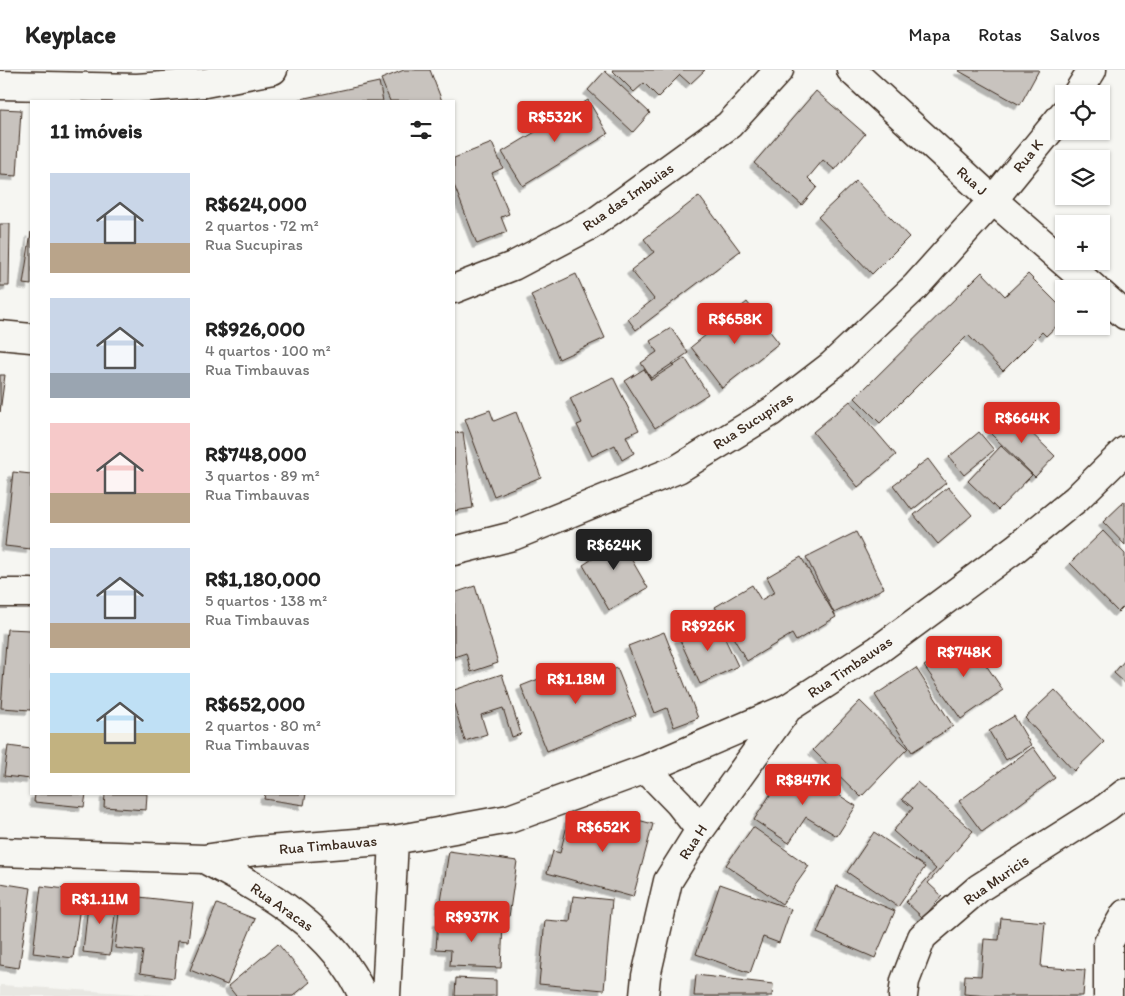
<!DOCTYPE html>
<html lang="pt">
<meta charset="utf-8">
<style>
body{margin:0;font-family:Itim,sans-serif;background:#f6f6f6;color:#222;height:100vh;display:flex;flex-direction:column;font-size:19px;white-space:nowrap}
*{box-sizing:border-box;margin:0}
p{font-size:16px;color:#767676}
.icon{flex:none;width:28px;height:28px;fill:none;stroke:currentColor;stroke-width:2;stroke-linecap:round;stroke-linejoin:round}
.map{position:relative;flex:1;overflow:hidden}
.side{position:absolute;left:30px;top:30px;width:425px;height:695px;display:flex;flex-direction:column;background:#fff;border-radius:0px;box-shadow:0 1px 4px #0004}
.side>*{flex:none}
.tools{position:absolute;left:1055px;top:15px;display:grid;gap:10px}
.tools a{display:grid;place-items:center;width:55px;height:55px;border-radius:0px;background:#fff;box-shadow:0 1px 4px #0004;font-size:25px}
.price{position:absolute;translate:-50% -42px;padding:0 11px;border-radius:5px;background:#d93025;color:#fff;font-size:16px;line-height:32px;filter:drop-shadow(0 1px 2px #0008)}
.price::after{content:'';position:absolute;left:50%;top:30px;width:15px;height:11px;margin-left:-8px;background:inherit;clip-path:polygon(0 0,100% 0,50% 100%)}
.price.current{background:#222;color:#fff}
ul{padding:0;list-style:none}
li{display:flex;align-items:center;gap:15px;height:125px;padding:0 20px}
li span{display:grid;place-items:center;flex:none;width:140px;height:100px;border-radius:0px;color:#555}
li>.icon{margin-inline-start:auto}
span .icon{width:60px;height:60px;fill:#fffc;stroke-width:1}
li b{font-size:21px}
h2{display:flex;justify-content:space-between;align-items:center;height:60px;padding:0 20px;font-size:21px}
header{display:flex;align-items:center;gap:30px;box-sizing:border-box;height:70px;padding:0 25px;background:#fff;border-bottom:1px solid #e0e0e0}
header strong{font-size:24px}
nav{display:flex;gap:28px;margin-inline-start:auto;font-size:18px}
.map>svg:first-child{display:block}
.built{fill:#e8e7e2}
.building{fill:#c8c3be;stroke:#3b2a1e;filter:url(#shadow)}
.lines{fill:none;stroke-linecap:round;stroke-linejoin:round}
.minor-casing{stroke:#3b2a1e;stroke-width:31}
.minor{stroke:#f6f6f2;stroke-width:28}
.labels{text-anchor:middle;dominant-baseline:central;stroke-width:4.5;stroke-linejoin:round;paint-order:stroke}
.street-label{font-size:15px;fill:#3b2a1e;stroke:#f6f6f2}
</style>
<header>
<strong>Keyplace</strong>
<nav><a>Mapa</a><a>Rotas</a><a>Salvos</a></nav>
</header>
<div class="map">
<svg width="1125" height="926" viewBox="0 0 1125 926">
<defs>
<filter id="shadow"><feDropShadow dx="-4.5" dy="4.5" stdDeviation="0" flood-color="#0004"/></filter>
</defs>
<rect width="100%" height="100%" fill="#f6f6f2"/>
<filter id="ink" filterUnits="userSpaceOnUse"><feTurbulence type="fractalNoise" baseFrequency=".02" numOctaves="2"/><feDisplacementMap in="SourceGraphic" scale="10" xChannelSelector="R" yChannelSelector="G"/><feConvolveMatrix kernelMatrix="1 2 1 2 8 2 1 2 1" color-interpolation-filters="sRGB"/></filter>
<g filter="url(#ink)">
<path class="built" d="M0 915 171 926H0Z"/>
<path class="building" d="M404 0H430L442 31H390L381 9Z
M612 0H705L690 14 680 5 658 27 644 13 634 22Z
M959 0H1039L1020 35 959 1Z
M605 1 650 43 633 62 588 20Z
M379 12 383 31H291Z
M816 21 865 64 835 100 823 90 808 108 817 117 802 135 754 93Z
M588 30 608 64 523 116 502 82Z
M0 39 21 40 17 106 0 105Z
M492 73 503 98 492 103 509 144 501 147 507 162 477 174 454 115V88Z
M856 111 909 167 872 204 818 147Z
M699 126 740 181 636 260 628 249 654 229 631 200 654 182 644 169Z
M0 154H10L9 216H0Z
M31 162V215L23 214Z
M982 202 1005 226 1028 204 1064 240V249L1046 266 1042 262 1003 301 968 265 880 353 855 328Z
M576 204 605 268 559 289 531 225Z
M747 232 779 273 722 318 691 277Z
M671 258 688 283 651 308 641 293 657 282 650 271Z
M685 288 708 324 655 358 625 311 644 299 651 310Z
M0 305H5L0 342Z
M613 307 639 360 626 366 634 383 622 390 615 375 592 386 577 355 582 353 570 328Z
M850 331 896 385 858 417 813 362Z
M490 340 494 351 516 342 541 407 494 426 465 349Z
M1010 342 1055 386 1035 407 990 363Z
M463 362 473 438 454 441V363Z
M979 362 994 380 964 405 949 387Z
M1001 376 1032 405 998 440 968 411Z
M928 389 946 413 912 440 893 415Z
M13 402 31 404V479L5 476Z
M948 417 972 445 938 474 914 445Z
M1125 431V475L1103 452Z
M615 461 648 518 609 540 583 495 594 488 587 476Z
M1103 461 1125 484V535L1118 542 1070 493Z
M856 462 884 518 834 543 806 487Z
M801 487 836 547 796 571 792 564 747 591 715 537 752 515 761 530 775 522 767 507Z
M475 516 498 593 471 602 466 583 454 587V523Z
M716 550 738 596 700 614 679 568Z
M7 559 31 560V640L1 638Z
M664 562 698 648 674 657 667 638 655 643 628 576Z
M967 567 1003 620 961 649 924 596Z
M1125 590V613L1114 603Z
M569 597 576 615 617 598 636 645 547 681 521 616Z
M916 598 953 656 912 682 875 625Z
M502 604 521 664 512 667 503 638 481 645 487 664 465 671 454 635V620Z
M1055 620 1104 672 1074 701 1025 648Z
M860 631 908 678 861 727 813 680Z
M1014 646 1031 675 1006 690 989 661Z
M8 676 31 679V709L4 706Z
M1033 677 1055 708 982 762 959 731Z
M790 694 856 736 837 766 806 747 789 773 754 750Z
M917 712 973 761 928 813 942 826 923 848 906 832 936 799 893 761 913 738 902 729Z
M35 724H86L84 737 34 732Z
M105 724H147L146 740 104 737Z
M265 724H306L304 735 264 729Z
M608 742 653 754 633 827 547 803 553 781 560 783 569 748 604 757Z
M753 757 809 796 782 834 726 795Z
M874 762 925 797 898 837 847 802Z
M449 781 517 791 509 847 440 838Z
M0 813 31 818 19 898 0 895Z
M720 814 791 839 779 873 763 867 750 903 696 884Z
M41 816 82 821 73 888 33 883Z
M837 816 895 841 875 888 817 863Z
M121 825 193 833 188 871 178 870 174 908 140 903 143 881 115 878Z
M89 826 117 829 110 885 83 882Z
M573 826 612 830 604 920 539 914 545 850 570 852Z
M217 834 255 849 227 915 190 900Z
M1001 848 1045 852 1041 897 1085 900 1083 926H989L964 924 965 905 981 906 984 869 999 870Z
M438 851 503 854 501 898 450 896 451 880 436 879Z
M278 874 310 912 293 926H236L228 916Z
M696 905 773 914 772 926H694Z
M456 908 496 910V926H455Z"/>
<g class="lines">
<g class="minor-casing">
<path id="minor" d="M851 0 993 130 1095 219
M0 15 137 18 205 13 273 0
M1077 24 1092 0
M454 219 513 196 591 155 729 55 779 0
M1101 224 1125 245
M0 265 31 268
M454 481 513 466 678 399 771 342 832 295 915 217 993 130 1064 43
M0 523H31
M646 699 679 733 700 760
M0 782 204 789 256 781 394 770 509 749 646 699 788 638 878 580 1016 478 1076 429 1125 381
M204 789C266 822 334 859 363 926
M386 926 394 770
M644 926 646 906 668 811 700 760 788 638
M903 926 905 911 922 867 979 818 1107 737 1125 723
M1108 926V873L1125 844"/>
</g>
<use href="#minor" class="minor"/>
</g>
</g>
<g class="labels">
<g class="street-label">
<text transform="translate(1028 86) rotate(-51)">Rua K</text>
<text transform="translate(972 111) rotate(42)">Rua J</text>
<text transform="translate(628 127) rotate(-35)">Rua das Imbuias</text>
<text transform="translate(753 351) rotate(-33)">Rua Sucupiras</text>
<text transform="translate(850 597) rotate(-34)">Rua Timbauvas</text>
<text transform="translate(693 772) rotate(-57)">Rua H</text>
<text transform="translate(328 775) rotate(-5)">Rua Timbauvas</text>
<text transform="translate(996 810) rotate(-35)">Rua Muricis</text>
<text transform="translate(282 837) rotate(35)">Rua Aracas</text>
</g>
</g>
</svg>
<div class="tools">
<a><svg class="icon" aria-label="locate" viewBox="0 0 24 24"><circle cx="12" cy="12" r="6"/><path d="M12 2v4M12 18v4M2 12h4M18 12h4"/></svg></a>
<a><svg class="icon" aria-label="layers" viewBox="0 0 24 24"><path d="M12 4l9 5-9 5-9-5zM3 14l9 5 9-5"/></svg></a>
<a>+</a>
<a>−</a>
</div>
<b class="price" style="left:555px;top:73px">R$532K</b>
<b class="price" style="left:735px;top:275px">R$658K</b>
<b class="price" style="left:1022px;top:374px">R$664K</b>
<b class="price current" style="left:614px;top:501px">R$624K</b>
<b class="price" style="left:708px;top:582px">R$926K</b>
<b class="price" style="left:964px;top:608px">R$748K</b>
<b class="price" style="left:576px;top:635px">R$1.18M</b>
<b class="price" style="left:803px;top:736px">R$847K</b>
<b class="price" style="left:603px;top:783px">R$652K</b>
<b class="price" style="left:100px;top:855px">R$1.11M</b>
<b class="price" style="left:472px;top:873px">R$937K</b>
<section class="side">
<h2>11 imóveis<svg class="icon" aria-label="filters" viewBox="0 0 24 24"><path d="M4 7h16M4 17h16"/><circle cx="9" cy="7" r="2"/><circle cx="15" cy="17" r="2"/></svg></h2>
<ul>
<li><span style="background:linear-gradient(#c9d6e8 70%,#b9a48a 0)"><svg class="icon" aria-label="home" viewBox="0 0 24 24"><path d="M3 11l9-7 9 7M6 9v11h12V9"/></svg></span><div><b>R$624,000</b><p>2 quartos · 72 m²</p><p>Rua Sucupiras</p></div></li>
<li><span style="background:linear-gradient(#c9d6e8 75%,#9aa5b1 0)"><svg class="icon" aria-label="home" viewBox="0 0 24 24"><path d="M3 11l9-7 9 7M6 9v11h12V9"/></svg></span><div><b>R$926,000</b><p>4 quartos · 100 m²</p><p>Rua Timbauvas</p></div></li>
<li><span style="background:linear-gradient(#f6c9c9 70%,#b9a48a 0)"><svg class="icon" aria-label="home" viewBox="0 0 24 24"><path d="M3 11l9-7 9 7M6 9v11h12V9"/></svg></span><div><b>R$748,000</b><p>3 quartos · 89 m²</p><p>Rua Timbauvas</p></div></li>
<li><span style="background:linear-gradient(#c9d6e8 75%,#b9a48a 0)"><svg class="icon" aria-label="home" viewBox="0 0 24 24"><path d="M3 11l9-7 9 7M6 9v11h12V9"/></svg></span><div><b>R$1,180,000</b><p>5 quartos · 138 m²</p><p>Rua Timbauvas</p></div></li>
<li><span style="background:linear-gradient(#bfe0f5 60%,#c2b280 0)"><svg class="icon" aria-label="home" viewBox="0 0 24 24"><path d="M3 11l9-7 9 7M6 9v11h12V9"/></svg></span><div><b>R$652,000</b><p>2 quartos · 80 m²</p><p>Rua Timbauvas</p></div></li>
</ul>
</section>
</div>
